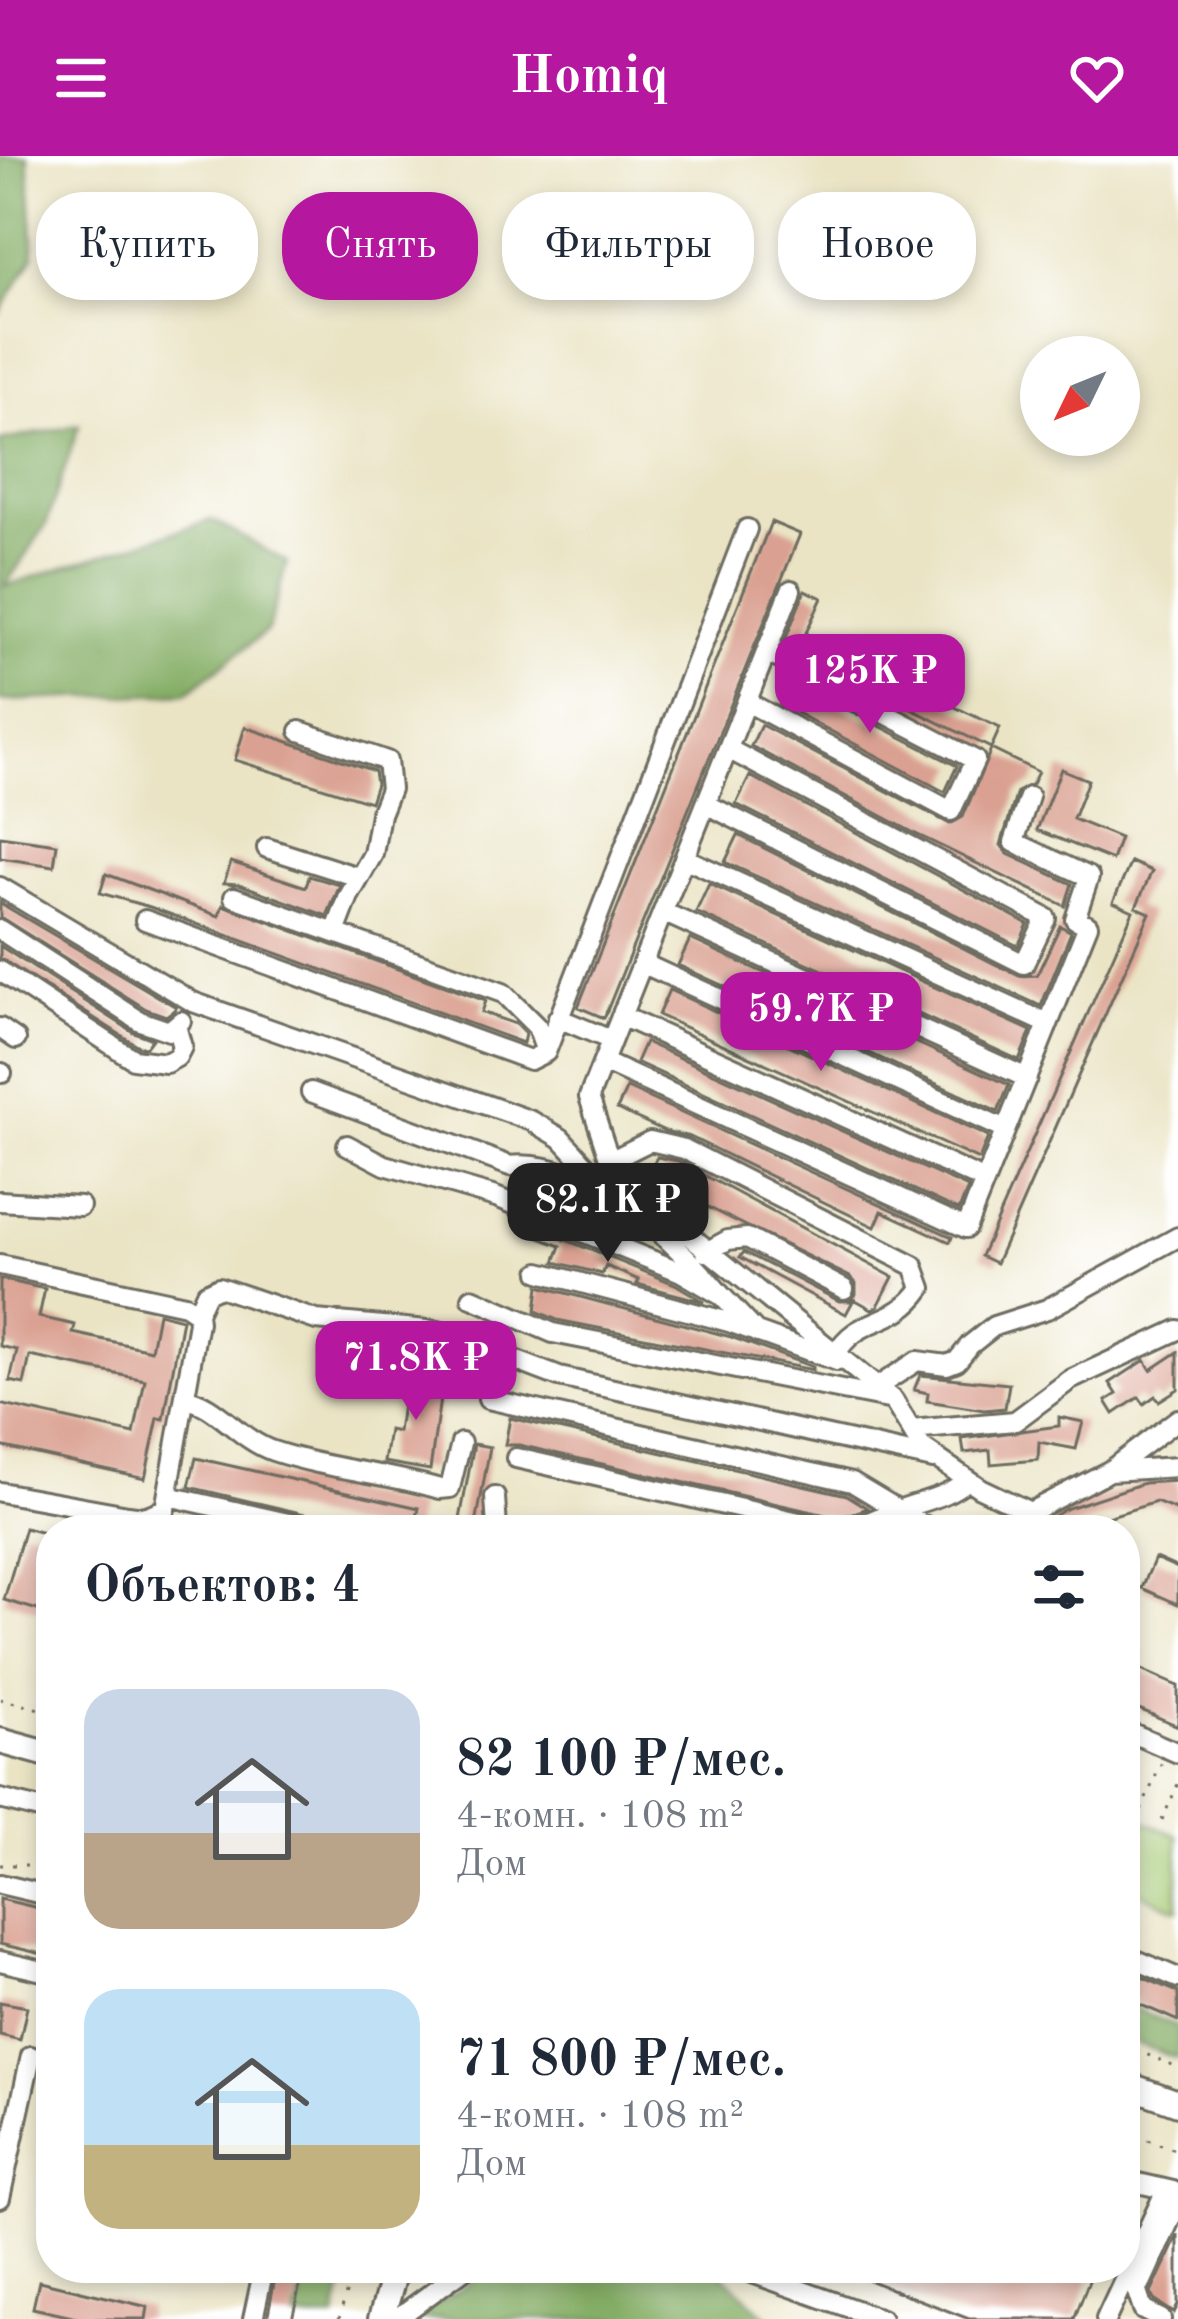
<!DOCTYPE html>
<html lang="ru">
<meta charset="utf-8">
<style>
body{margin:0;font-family:"Old Standard TT",serif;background:#f2f2f3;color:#1f2937;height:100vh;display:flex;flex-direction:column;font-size:45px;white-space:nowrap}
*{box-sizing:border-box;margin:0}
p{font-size:39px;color:#747a83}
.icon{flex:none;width:66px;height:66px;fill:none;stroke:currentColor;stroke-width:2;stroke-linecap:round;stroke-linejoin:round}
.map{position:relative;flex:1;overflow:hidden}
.side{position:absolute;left:36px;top:1359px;width:1104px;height:768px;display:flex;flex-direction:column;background:#fff;border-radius:48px;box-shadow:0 6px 18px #0003}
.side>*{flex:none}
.banner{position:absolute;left:36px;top:36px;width:1107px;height:108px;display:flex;gap:24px}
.needle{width:78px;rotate:227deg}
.tools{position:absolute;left:1020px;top:180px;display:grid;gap:24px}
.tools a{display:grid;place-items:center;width:120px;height:120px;border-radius:50%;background:#fff;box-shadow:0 6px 18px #0003;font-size:60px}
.price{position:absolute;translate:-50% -102px;padding:0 27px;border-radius:24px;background:#b5179e;color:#fff;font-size:39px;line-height:78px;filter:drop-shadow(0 3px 6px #0008)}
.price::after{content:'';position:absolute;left:50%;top:72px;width:36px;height:27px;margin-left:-18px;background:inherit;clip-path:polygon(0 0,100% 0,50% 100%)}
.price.on{background:#222;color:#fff}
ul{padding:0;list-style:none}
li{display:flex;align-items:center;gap:36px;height:300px;padding:0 48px}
li span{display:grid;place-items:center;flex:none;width:336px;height:240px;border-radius:36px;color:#555}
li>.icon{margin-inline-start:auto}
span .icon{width:144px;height:144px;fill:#fffc;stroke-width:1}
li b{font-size:51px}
h2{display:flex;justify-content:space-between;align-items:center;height:144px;padding:0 48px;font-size:51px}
.chip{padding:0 42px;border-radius:48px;background:#fff;box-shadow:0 6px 18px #0003;font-size:42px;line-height:108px}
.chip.on{background:#b5179e;color:#fff}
header{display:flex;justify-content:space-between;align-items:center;height:156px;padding:0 48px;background:#b5179e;color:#fff;font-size:54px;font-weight:700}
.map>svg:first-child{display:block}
.green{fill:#a5c973;stroke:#687a4f;stroke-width:3}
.forest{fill:#84ad65;stroke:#586c48;stroke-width:3}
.building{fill:#daa192}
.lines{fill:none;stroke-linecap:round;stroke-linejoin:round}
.minor-casing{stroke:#6e6c61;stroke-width:24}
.major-casing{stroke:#6e6c61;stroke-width:30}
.path{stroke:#6e6c61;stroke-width:3;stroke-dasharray:3 9;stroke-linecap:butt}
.minor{stroke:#fff;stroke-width:18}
.major{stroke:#fff;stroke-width:24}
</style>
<header><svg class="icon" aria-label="menu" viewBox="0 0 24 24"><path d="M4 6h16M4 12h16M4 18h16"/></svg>Homiq<svg class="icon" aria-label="heart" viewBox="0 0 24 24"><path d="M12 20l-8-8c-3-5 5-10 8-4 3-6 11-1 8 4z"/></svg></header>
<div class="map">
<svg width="1178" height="2163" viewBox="0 0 1178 2163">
<rect width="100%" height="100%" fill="#fff"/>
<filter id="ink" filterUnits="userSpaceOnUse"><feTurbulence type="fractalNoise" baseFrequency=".00833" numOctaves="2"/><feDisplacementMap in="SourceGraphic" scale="24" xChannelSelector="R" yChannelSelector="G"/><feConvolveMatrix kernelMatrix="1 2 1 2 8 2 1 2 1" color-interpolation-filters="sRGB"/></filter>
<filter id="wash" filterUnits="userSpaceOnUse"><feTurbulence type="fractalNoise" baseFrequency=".004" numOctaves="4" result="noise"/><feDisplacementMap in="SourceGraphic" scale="48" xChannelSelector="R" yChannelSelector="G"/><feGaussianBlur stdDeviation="2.7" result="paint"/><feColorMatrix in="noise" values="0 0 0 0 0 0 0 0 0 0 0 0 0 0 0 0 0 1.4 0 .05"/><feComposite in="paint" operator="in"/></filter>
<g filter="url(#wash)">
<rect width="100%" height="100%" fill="#eae4c5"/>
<path class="green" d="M1125 1657 1178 1680V1754L1125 1730Z"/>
<path class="forest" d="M0 0H28L34 100 0 156Z
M79 269 46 369 5 430 212 364 287 406 268 474 186 537 0 545V285Z
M1125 1848 1178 1871V1903L1125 1883Z
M307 2112H348L335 2163H295Z
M493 2112H716L769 2163H414Z"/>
<g id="blocks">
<path class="building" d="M771 366 800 378 604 862 578 851Z
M805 434 822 442 804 481 1000 572 991 592 783 490Z
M792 525 957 610 945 636 780 548Z
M761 569 950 668 963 661 991 593 1038 616 1032 628 1017 636 1001 689 1008 698 1072 728 1065 750 916 678 751 590Z
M245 571 374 615 376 628 370 646 235 604Z
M1061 613 1088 624 1073 663 1120 682 1112 704 1037 674Z
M750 620 1028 768 1018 790 736 648Z
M738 679 1019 820 1037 819 1060 770 1068 774 1071 776 1041 850 725 706Z
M0 680 57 688 54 710 0 702Z
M231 706 306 731 309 720 340 729 327 760 239 728 224 727Z
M1131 706 1152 715 1136 751 1150 757 996 1107 981 1100 1133 755 1113 746Z
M106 718 219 760 223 749 485 845 481 856 515 868 525 878 523 887 150 751 100 737Z
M709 728 1031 875 1019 904 696 756Z
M0 747 176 851 174 854 166 860 146 853 0 761Z
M690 783 1009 929 998 956 678 809Z
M0 790 133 876 152 883 146 891 138 890 0 802Z
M669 834 988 981 979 1004 658 859Z
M645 886 968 1032 959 1054 636 906Z
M627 932 952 1081 950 1086 882 1055 875 1071 690 981 665 975 617 953Z
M657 1001 678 1005 893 1121 878 1150 872 1153 854 1143 846 1158 740 1101 744 1096 839 1145H850L856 1138V1127L850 1121 671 1033 673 1028 663 1022 666 1015 653 1008Z
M541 1074 675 1128 705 1146 637 1128 639 1124 606 1110 602 1118 555 1106 561 1090 537 1081Z
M0 1123 45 1133 39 1161 75 1169 73 1177 151 1194 158 1157 182 1163 164 1263 158 1262 145 1322 0 1290V1248L134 1278 145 1224 30 1200 24 1228 10 1225 17 1194 0 1190Z
M539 1130 731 1181 813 1211V1214L557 1164 536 1155Z
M1178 1196V1233L1159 1245 1155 1240 1144 1248 1139 1241 1114 1258 1106 1245 1117 1238 1110 1227 1145 1204 1151 1214Z
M407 1215 443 1221 430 1314 384 1306 389 1274 398 1276Z
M920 1219 1009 1228 1005 1252 984 1254 927 1245 928 1237 914 1234Z
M1059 1261 1083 1266 1076 1293 1039 1286 1038 1304 991 1308 990 1294 964 1297 962 1283 1059 1270Z
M510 1262 847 1339 868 1352 839 1362 519 1289H505Z
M474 1288 490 1291 475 1374H458Z
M196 1302 419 1352 414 1374H373L189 1331Z
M1178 1325V1355L1156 1346 1065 1374H1030L1065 1353 1144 1327Z
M25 1372 51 1379V1458L4 1444Z
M1155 1402 1178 1412V1448L1142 1432Z
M1125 1507 1178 1530V1570L1125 1547Z
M0 1743 51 1755V1800L0 1788Z
M1125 1814 1178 1836V1865L1125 1842Z
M0 1846 27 1851 20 1884 0 1879Z
M1178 2079V2149L1174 2157 1154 2144 1151 2137Z
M277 2112H304L292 2163H267Z
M1094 2112 1074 2163H969L840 2113Z
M39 2125 148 2151 146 2163H81L33 2152Z"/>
</g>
</g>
<g filter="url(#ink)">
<use href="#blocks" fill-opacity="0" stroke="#6e6c61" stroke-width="3"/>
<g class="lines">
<g class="minor-casing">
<path id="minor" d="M791 434 589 941 610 1005 626 1028 893 1244 922 1292 980 1332 1030 1356 1009 1374
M747 546 951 655 975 604 766 496
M300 575 387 605 390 633 380 658 373 698 349 740 336 774
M706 648 1024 808 1046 762 728 593
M267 692 358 721
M684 702 1048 868
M0 731 193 846 532 965 561 982 617 1043
M234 741 503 837 537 871 546 896 747 373
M663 756 1027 922
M145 764 530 904 546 896
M0 774 140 865 169 875 181 865
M642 807 1005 974
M0 815 133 903 166 907 177 901 182 891 176 870
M621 860 985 1025
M558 862 611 884
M0 872 16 883
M603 906 966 1072 1088 769 1075 763 1089 721 1014 686 1029 641
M0 917H2
M311 936 510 1010C587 1001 676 1086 722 1140
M347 989 385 1009 496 1041 681 1116 722 1140 757 1177
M610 1005 650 985 684 993 914 1110 922 1132C894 1173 859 1157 835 1199
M0 1045 80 1050
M706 1096 728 1084 747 1082 844 1133
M0 1109 185 1149 197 1157 198 1166 165 1353 144 1361 128 1359 0 1336
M540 1116 729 1166 837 1205
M472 1142 553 1177 888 1243
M197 1157 206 1137 219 1131 316 1164 438 1175 559 1221 933 1303
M877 1231 917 1205 947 1209 957 1205 970 1189 994 1170 1047 1153 1178 1081
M185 1243C216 1247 238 1283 273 1295 327 1313 386 1317 440 1333L450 1332 461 1287
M488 1243 852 1326 932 1374
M911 1274 1015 1265 1070 1224 1178 1174
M516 1302 834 1374
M1109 1315 1178 1311
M168 1340 319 1374
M495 1341 497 1374
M1030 1356 1109 1315 1178 1263
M845 1374C863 1370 876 1362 893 1356 920 1345 944 1343 967 1324
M1125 1574 1178 1597
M0 1643 51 1656
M0 1728 51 1740
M1125 1799 1178 1822
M0 1805 51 1817
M1125 2024 1173 2035
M0 2042 31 1900
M738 2112 881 2163
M253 2163 264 2112
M396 2163 466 2112
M1106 2163 1166 2034
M1161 2163 1143 2154 1137 2136 1178 2046"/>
</g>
<g class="major-casing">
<path id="major" d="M0 1585 51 1599
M1125 1928 1178 1947
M381 2163 396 2112"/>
</g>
<path class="path" d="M0 1543 51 1556
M1141 1654 1162 1606
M1162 1664 1178 1628
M39 1686 47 1720
M0 1709H45
M1125 1890 1178 1911
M1125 1976 1178 1995
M339 2163 353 2112"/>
<use href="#minor" class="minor"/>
<use href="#major" class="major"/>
</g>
</g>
</svg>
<div class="tools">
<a><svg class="needle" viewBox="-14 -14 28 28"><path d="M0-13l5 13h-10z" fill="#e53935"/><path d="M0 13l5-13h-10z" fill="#747a83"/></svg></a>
</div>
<b class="price" style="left:870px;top:580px">125K ₽</b>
<b class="price" style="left:821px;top:918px">59.7K ₽</b>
<b class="price on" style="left:608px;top:1109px">82.1K ₽</b>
<b class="price" style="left:416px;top:1267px">71.8K ₽</b>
<div class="banner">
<a class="chip">Купить</a>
<a class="chip on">Снять</a>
<a class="chip">Фильтры</a>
<a class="chip">Новое</a>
</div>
<section class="side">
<h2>Объектов: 4<svg class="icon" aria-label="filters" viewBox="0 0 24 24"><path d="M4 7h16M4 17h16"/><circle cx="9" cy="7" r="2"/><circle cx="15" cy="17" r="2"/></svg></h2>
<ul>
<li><span style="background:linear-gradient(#c9d6e8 60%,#b9a48a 0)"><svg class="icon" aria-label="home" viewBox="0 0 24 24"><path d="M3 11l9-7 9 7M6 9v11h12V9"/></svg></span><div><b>82 100 ₽/мес.</b><p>4-комн. · 108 m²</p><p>Дом</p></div></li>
<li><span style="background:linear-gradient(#bfe0f5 65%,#c2b280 0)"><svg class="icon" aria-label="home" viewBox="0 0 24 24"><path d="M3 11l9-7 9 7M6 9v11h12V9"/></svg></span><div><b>71 800 ₽/мес.</b><p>4-комн. · 108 m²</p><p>Дом</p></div></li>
</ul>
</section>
</div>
